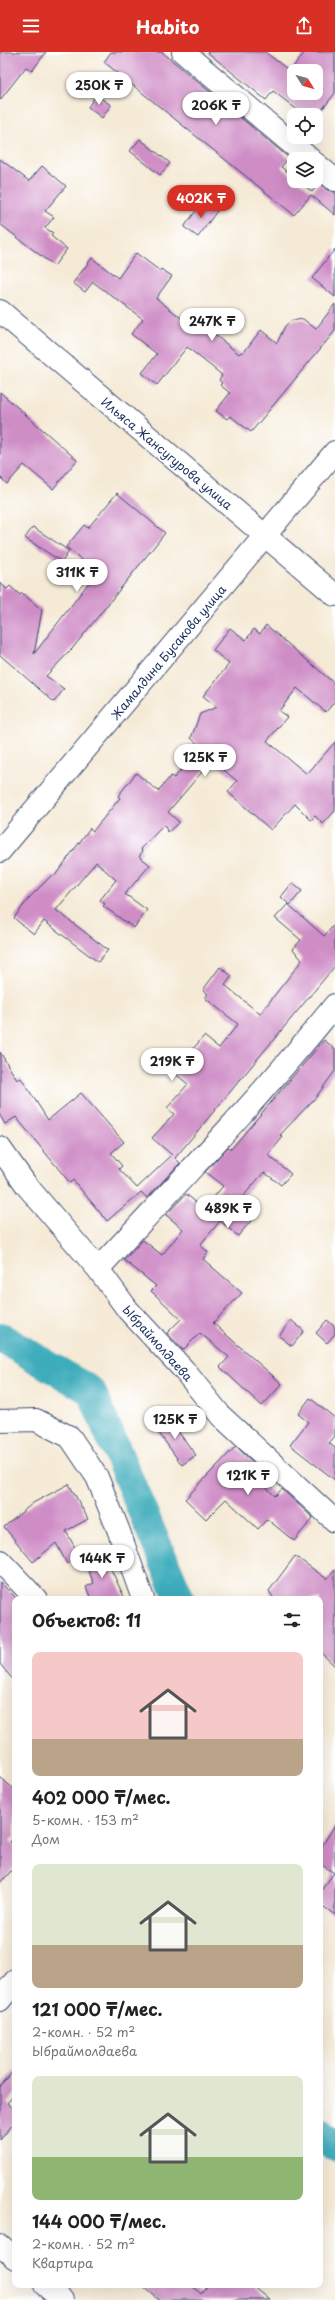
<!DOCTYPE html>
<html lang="ru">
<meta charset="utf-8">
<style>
body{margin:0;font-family:"Playpen Sans",sans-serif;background:#f6f6f6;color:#222;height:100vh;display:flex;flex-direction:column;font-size:15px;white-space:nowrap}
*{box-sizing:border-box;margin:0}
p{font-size:13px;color:#767676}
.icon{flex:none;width:22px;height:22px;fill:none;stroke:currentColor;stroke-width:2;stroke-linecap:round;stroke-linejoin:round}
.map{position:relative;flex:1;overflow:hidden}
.side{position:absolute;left:12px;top:1544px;width:311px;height:692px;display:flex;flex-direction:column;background:#fff;border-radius:8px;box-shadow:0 4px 16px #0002}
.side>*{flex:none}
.needle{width:26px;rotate:127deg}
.tools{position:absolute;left:287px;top:12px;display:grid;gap:8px}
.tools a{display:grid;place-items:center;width:36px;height:36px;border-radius:8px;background:#fff;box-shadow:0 4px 16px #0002;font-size:20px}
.price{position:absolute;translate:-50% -34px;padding:0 9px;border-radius:14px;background:#fff;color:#222;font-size:13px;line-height:26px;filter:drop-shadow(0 1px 2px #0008)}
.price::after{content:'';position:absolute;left:50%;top:24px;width:12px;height:9px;margin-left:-6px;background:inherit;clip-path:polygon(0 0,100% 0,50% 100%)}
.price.on{background:#d93025;color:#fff}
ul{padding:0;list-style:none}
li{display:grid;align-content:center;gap:8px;height:212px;padding:0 20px}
li span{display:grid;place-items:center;height:124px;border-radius:8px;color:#555}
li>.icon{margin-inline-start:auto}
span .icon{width:72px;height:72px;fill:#fffc;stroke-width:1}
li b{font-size:17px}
h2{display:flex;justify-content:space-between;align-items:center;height:48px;padding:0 20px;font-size:17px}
header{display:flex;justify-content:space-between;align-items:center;height:52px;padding:0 20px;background:#d93025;color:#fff;font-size:18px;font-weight:700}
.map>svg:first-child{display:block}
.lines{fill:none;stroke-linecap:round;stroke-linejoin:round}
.river{stroke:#3dacbb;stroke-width:30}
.building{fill:#cf8dc6;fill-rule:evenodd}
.minor-casing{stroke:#3c4b70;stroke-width:24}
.minor{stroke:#fff;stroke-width:22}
.labels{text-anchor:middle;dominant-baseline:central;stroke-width:3;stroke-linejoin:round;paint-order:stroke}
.street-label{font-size:12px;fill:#1b2f5e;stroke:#fff}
</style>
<header><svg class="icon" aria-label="menu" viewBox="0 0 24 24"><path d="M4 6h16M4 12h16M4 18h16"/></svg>Habito<svg class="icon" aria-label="share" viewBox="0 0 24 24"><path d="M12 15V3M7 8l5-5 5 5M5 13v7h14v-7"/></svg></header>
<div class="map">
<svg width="335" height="2248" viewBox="0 0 335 2248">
<rect width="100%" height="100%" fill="#fff"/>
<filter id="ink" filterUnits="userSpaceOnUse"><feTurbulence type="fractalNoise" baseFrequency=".025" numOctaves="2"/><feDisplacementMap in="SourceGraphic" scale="8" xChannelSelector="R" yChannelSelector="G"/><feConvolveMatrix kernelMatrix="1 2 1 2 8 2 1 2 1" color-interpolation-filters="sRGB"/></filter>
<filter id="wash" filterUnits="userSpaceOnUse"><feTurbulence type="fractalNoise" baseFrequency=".012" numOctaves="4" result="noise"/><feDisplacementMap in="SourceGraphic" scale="16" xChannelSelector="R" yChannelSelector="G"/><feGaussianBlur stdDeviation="0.9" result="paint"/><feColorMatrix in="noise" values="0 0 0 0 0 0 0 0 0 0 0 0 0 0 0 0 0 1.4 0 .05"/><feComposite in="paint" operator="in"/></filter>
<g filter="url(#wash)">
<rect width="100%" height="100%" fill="#f5ead6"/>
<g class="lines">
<path class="river" d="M0 1285 91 1339 180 1547
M320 2080 335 2095"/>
</g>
<g id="blocks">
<path class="building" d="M0 0H46L32 19 26 15 0 48Z
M111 0H162L289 106 281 115 294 125V129H299L312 140 319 131 327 138 335 140V163L311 143 294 163 104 10Z
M207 0H265L290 19 305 0H335V41L318 63H304L273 39 266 48ZM294 19H316V41H294Z
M96 43 111 53 102 66 88 55Z
M140 87 170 111 160 123 130 99Z
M0 107 29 129 42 114 66 134 45 159 54 165 45 176 53 181 51 184 67 197 54 214 0 172Z
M204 148 217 159 198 185 184 175Z
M335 197V245L312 226Z
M136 201 160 219 161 217 172 224 156 246 190 273 195 267 239 302 241 300 243 301 261 278 277 291 285 274 291 269 303 267 316 277 335 252V279L251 380 230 364 227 367 216 359 230 341 220 333 222 331 219 328 222 323 187 295 157 333 142 321 157 302 131 282 143 267 93 230 85 240 73 231 92 206 118 226Z
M0 340 77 408 53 437 24 413 7 432 0 425Z
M117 441 165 481 72 597 46 624 64 637 54 650 0 603V531L7 537 10 534 20 543 22 541 42 558 34 602 97 520 66 495 84 473 88 476Z
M33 475 69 499 62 510 25 486Z
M266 573 335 632V649L326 660 297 636 279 659 287 665 267 689 307 722 335 690V759L323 772 315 764 311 768 295 752 271 778 228 740 237 729 212 708 168 760 179 770 168 780 164 773 141 797 143 799 139 804 150 813 125 842 147 858 134 876 103 854 105 852 100 848 116 828 96 810 56 858 108 898 98 910 44 869 34 882 21 872 14 866 29 846 52 823 54 825 90 776 93 779 120 746 118 744 136 721 158 739 171 724 174 726 201 695 191 686 200 662 217 655 203 644 229 612 213 598 230 576 246 588 254 577 260 582Z
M292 831 302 839 290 853 281 845Z
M288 852 324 884 335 872V914L175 1106 180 1111 147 1146 141 1140 107 1169 73 1128 70 1131 16 1065 5 1072 0 1064V1000L17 1028 21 1026 48 1068 81 1041 124 1090 111 1101 122 1114 119 1117 137 1136 172 1103 152 1086 174 1062 167 1056 188 1032 173 1020 204 984 219 996 238 972 205 946 208 942 203 938 220 915 232 924 225 933 260 962 302 908 293 897 301 888 275 866Z
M324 988 335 997V1019L316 1045 280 1083 283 1085 268 1103 291 1122 281 1133 264 1120 240 1148 257 1162 238 1184 220 1169 200 1193 208 1200 203 1207 242 1241 213 1271 282 1332 262 1354 220 1315 229 1305 200 1281 183 1298 167 1281 181 1267 151 1239 156 1234 124 1208 143 1188 162 1203 183 1177 166 1163 186 1142 204 1157 223 1134 205 1120 228 1095 231 1097Z
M291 1268 304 1279 292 1294 279 1284Z
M327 1268 335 1275V1282L327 1291 316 1281Z
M310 1346 335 1366V1384L329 1391 335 1396V1428L290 1393 308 1370 298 1362Z
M168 1363 180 1373 176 1377 196 1403 182 1413 156 1377Z
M236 1394 257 1414 251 1421 275 1444 282 1437 313 1466 294 1489 267 1467 258 1477 226 1447 206 1467 185 1447Z
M69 1432 88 1467 66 1479 80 1505 67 1512 56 1491 33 1510 4 1475 33 1451Z
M102 1498 125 1547H91L86 1535 94 1531 83 1507Z
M295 1504 327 1527 335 1518V1614L320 1600V1547H274L269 1539Z
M0 1530 15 1545V1630L0 1612Z
M0 1725 15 1738V1783L10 1790 15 1794V1814L0 1832Z
M335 1773V1863L320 1852V1840L334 1821 320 1812V1797Z
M15 2017V2042L7 2051 15 2058V2070L0 2088V2035Z
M142 2233H191L201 2242 208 2233H252L270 2248H159Z"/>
</g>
</g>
<g filter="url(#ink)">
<use href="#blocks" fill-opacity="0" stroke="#3c4b70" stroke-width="1"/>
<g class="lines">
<g class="minor-casing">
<path id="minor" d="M183 0 310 107
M316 112 335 128
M0 259 335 543
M0 799 335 400
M0 1096 27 1134 98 1217 128 1258 183 1317 221 1364 335 1469
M98 1217C178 1131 261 1045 335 953
M0 1369 36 1368 70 1385 97 1425 118 1477 143 1547
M0 1509 36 1547
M0 1948 15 1929
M0 2193 15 2206
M45 2233 62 2248"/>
</g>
<use href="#minor" class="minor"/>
</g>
</g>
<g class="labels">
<g class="street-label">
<text transform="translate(167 401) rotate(40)">Ильяса Жансугурова улица</text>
<text transform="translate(168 600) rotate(-50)">Жамалдина Бусакова улица</text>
<text transform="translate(158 1291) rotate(48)">Ыбраймолдаева</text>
</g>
</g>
</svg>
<div class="tools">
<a><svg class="needle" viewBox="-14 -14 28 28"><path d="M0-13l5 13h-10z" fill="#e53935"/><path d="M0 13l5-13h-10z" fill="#767676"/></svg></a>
<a><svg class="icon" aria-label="locate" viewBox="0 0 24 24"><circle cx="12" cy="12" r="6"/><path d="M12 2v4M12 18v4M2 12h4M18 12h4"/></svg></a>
<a><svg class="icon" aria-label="layers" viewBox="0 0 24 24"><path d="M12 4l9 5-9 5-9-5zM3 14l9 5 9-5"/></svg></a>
</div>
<b class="price" style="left:99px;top:54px">250K ₸</b>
<b class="price" style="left:216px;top:74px">206K ₸</b>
<b class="price on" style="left:201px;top:167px">402K ₸</b>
<b class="price" style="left:212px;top:290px">247K ₸</b>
<b class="price" style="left:77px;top:541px">311K ₸</b>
<b class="price" style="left:205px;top:726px">125K ₸</b>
<b class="price" style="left:172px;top:1030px">219K ₸</b>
<b class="price" style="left:228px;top:1177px">489K ₸</b>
<b class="price" style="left:175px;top:1388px">125K ₸</b>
<b class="price" style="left:248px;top:1444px">121K ₸</b>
<b class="price" style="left:102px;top:1527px">144K ₸</b>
<section class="side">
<h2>Объектов: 11<svg class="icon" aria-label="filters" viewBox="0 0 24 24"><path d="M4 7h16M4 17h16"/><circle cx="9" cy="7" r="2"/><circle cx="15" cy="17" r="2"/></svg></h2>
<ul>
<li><span style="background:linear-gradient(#f6c9c9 70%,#b9a48a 0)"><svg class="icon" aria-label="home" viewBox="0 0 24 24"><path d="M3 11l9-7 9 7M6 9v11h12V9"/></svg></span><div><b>402 000 ₸/мес.</b><p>5-комн. · 153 m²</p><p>Дом</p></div></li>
<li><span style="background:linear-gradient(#dfe7d0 65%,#b9a48a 0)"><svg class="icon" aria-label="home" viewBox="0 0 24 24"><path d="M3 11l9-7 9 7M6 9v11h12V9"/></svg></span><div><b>121 000 ₸/мес.</b><p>2-комн. · 52 m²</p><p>Ыбраймолдаева</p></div></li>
<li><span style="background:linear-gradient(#dfe7d0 65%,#8fb573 0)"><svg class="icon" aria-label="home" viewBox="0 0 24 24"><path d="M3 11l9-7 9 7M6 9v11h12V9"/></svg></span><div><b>144 000 ₸/мес.</b><p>2-комн. · 52 m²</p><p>Квартира</p></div></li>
</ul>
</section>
</div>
